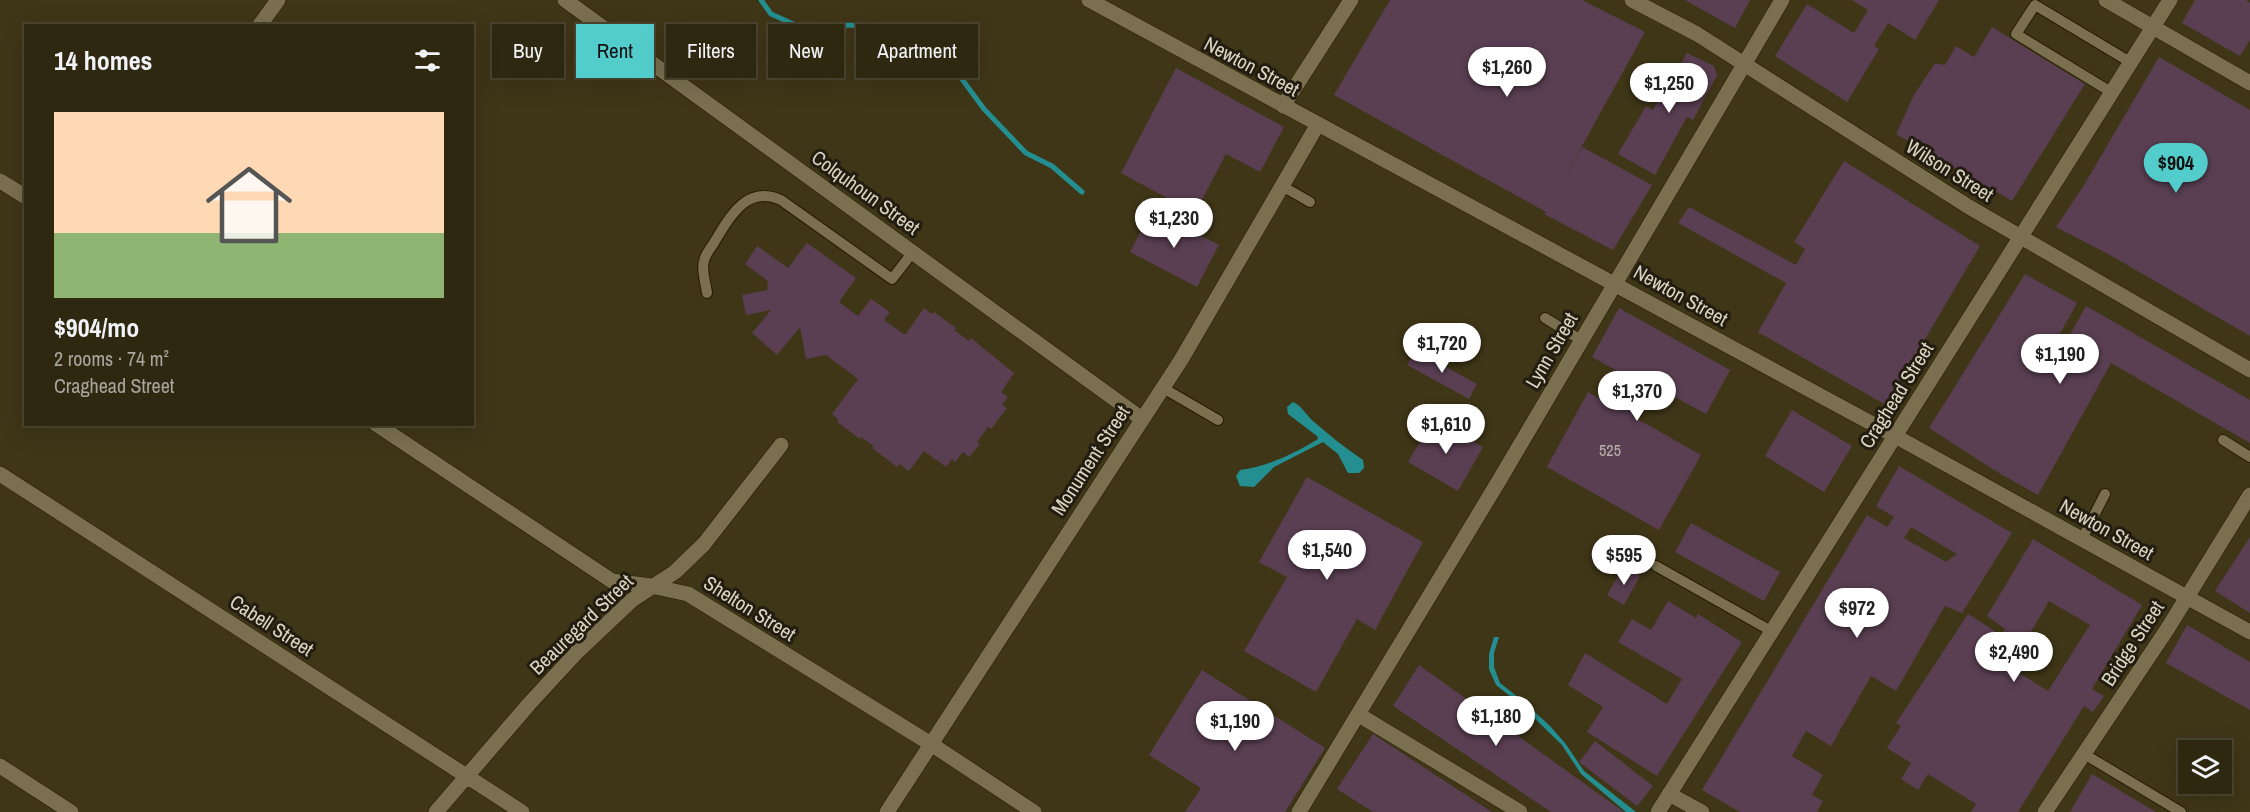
<!DOCTYPE html>
<meta charset="utf-8">
<style>
body{margin:0;font-family:"Archivo Narrow",sans-serif;background:#37301a;color:#f1f3f6;height:100vh;display:flex;flex-direction:column;font-size:22px;white-space:nowrap}
*{box-sizing:border-box;margin:0}
p{font-size:20px;color:#a7a69f}
.icon{flex:none;width:33px;height:33px;fill:none;stroke:currentColor;stroke-width:2;stroke-linecap:round;stroke-linejoin:round}
.map{position:relative;flex:1;overflow:hidden}
.side{position:absolute;left:24px;top:24px;width:450px;height:402px;display:flex;flex-direction:column;background:#2f2811;border-radius:0px;box-shadow:0 6px 24px #0002,0 0 0 2px #4a4431}
.side>*{flex:none}
.guide{position:absolute;left:492px;top:24px;width:570px;height:54px;display:flex;gap:12px}
.tools{position:absolute;left:2178px;top:740px;display:grid;gap:12px}
.tools a{display:grid;place-items:center;width:54px;height:54px;border-radius:0px;background:#2f2811;box-shadow:0 6px 24px #0002,0 0 0 2px #4a4431;font-size:30px}
.price{position:absolute;translate:-50% -51px;padding:0 14px;border-radius:21px;background:#fff;color:#222;font-size:20px;line-height:39px;filter:drop-shadow(0 2px 3px #0008)}
.price::after{content:'';position:absolute;left:50%;top:36px;width:18px;height:14px;margin-left:-9px;background:inherit;clip-path:polygon(0 0,100% 0,50% 100%)}
.price.selected{background:#53cdcb;color:#111}
ul{padding:0;list-style:none}
li{display:grid;align-content:center;gap:12px;height:318px;padding:0 30px}
li+li{border-top:2px solid #4a4431}
li span{display:grid;place-items:center;height:186px;border-radius:0px;color:#555}
li>.icon{margin-inline-start:auto}
span .icon{width:108px;height:108px;fill:#fffc;stroke-width:1}
li b{font-size:26px}
h2{display:flex;justify-content:space-between;align-items:center;height:72px;padding:0 30px;font-size:26px}
.pill{padding:0 21px;border-radius:0px;background:#2f2811;box-shadow:0 6px 24px #0002,0 0 0 2px #4a4431;font-size:21px;line-height:54px}
.pill.selected{background:#53cdcb;color:#111}
.map>svg:first-child{display:block}
.water{fill:#248f90}
.lines{fill:none;stroke-linecap:round;stroke-linejoin:round}
.stream{stroke:#248f90;stroke-width:5}
.building{fill:#5a3f52;fill-rule:evenodd}
.service-casing{stroke:#261c00;stroke-width:12}
.minor-casing{stroke:#261c00;stroke-width:16}
.tertiary-casing{stroke:#261c00;stroke-width:16}
.secondary-casing{stroke:#261c00;stroke-width:16}
.service{stroke:#7a6f4f;stroke-width:10}
.minor{stroke:#7a6f4f;stroke-width:15}
.tertiary{stroke:#7a6f4f;stroke-width:15}
.secondary{stroke:#7a6f4f;stroke-width:15}
.labels{text-anchor:middle;dominant-baseline:central;stroke-width:6;stroke-linejoin:round;paint-order:stroke}
.number-label{font-size:16px;fill:#bbb0a8}
.street-label{font-size:20px;fill:#dbd5c4;stroke:#221d10}
</style>
<div class="map">
<svg width="2250" height="812" viewBox="0 0 2250 812">
<rect width="100%" height="100%" fill="#3f3517"/>
<path class="water" d="M1293 402C1302 406 1306 415 1313 421 1329 435 1345 448 1363 460L1364 468 1359 473H1348L1338 454 1323 442 1274 467 1254 487 1240 486 1236 476 1240 470C1266 467 1296 453 1318 439L1317 436 1288 414 1287 407Z
M1494 637H1499L1494 653V667L1500 683 1523 701 1550 726 1565 743 1584 771 1636 812H1626L1581 774 1562 745 1520 704 1496 685 1489 669V654Z"/>
<g class="lines">
<path class="stream" d="M761 0 771 14 807 30 840 25 888 26 922 39 956 71 984 109 1026 153 1052 166 1082 192"/>
</g>
<path class="building" d="M1390 0H1582L1645 32 1550 204 1582 147 1652 185 1613 250 1544 214 1546 212 1334 95Z
M1685 0H1750L1735 28Z
M1852 0H1939L1915 40 1888 23 1874 46 1879 49 1847 102 1775 56 1807 4 1854 33 1868 10Z
M2195 0H2246L2250 3V40L2240 56 2182 23Z
M1992 27 2085 84 2012 201 1896 134 1914 95 1935 63 1945 65 1956 46 1974 57Z
M1687 53 1714 66 1717 75 1693 120 1687 117 1655 175 1618 154 1646 106 1653 110 1674 70 1677 72Z
M2159 57 2250 110V336L2110 255 2056 227 2084 185Z
M1176 68 1284 127 1260 172 1226 154 1195 213 1121 173Z
M1844 161 1980 246 1886 405 1758 332 1786 283 1678 223 1689 207 1796 265 1805 249 1794 242Z
M1152 210 1219 245 1197 287 1130 252Z
M807 243 856 278 839 302 858 316 871 299 890 312 884 320 905 335 924 308 932 314 934 312 956 328 954 330 969 341 971 338 1014 373 1001 392 1008 397 1002 405 1007 408 991 429 988 427 977 442 980 444 969 457 963 452 955 462 952 459 946 467 924 451 909 471 899 464 897 467 872 448 874 446 861 437 860 439 837 422 839 420 832 414 858 379 826 355 806 359 800 327 777 355 752 333 771 310 746 315 742 295 768 290 767 285 769 282 745 264 757 246 788 268Z
M2025 274 2077 303 2052 348 2059 354 2086 306 2250 400V443L2111 363 2038 495 1994 470 1929 428Z
M1619 308 1730 370 1706 414 1651 384 1632 416 1701 455 1659 530 1547 467 1588 392 1605 402 1621 373 1592 357Z
M1415 350 1477 384 1469 399 1407 365Z
M1792 410 1852 446 1824 492 1765 456Z
M1434 418 1483 447 1458 491 1408 462Z
M1899 466 2012 533 1962 613 1945 606 1896 691 1871 676 1831 746 1806 731 1792 756 1823 775 1812 795 1823 801 1817 812H1740L1702 790 1867 515 1887 527 1894 517 1876 506ZM1911 527 1957 554 1946 562 1904 538Z
M1307 477 1423 542 1375 630 1357 619 1316 692 1244 651 1287 577 1259 562Z
M1691 523 1780 572 1764 601 1675 552Z
M2250 537V613L2215 591Z
M2033 539 2142 605 2092 689 2104 696 2093 712 2084 706 2018 812H1971L1976 804 1928 774 1918 790 1901 779 1911 763 1887 748 1901 726 1896 723 1968 614 2001 635 2005 629 1987 616ZM2049 601 2090 625 2048 691 2002 662 2017 637 2026 640Z
M1624 566 1640 576 1624 605 1607 595Z
M1668 601 1696 618 1698 614 1742 642 1657 776 1587 732 1603 707 1568 685 1585 653 1667 704 1682 679 1618 642 1632 619 1651 630Z
M2187 625 2250 662V710L2166 663Z
M1419 665 1624 812H1551L1393 706Z
M1202 670 1325 748 1285 812H1185L1201 788 1149 755Z
M1373 734 1492 812H1373L1337 789Z
M1595 741 1653 786 1637 806 1579 762Z
M2092 774 2156 812H2070Z"/>
<g class="lines">
<g class="service-casing">
<path id="service" d="M2111 92 2016 34 2035 5 2130 62
M1282 186 1310 202
M707 293C706 284 701 269 704 261 705 254 712 247 715 241 731 215 747 185 781 200L892 279 913 252
M1545 318 1581 340
M1163 388 1218 420
M2223 440 2250 457
M2082 539 2105 494
M1656 566 1773 632
M2084 754 2181 812"/>
</g>
<g class="minor-casing">
<path id="minor" d="M565 0 1142 419
M1089 0 1895 436 2250 632
M2106 0 2250 83
M259 26 278 0
M1283 106 1351 0
M0 181 26 197
M2021 237 2250 370
M376 424 612 581 651 586 688 594 931 744 1034 812
M0 474 522 812
M1359 715 1520 812
M0 766 71 812
M1669 794 1702 812
M436 812 529 704 577 652 632 600 675 572 704 544 781 445
M887 812 1181 360 1318 124
M1299 812 1500 479 1782 0
M2045 812 2168 628 2250 495"/>
</g>
<g class="tertiary-casing">
<path id="tertiary" d="M1632 0 1697 34 1969 207 2021 237"/>
</g>
<g class="secondary-casing">
<path id="secondary" d="M1658 812 2170 0"/>
</g>
<use href="#service" class="service"/>
<use href="#minor" class="minor"/>
<use href="#tertiary" class="tertiary"/>
<use href="#secondary" class="secondary"/>
</g>
<g class="labels">
<g class="number-label">
<text x="1610" y="450">525</text>
</g>
<g class="street-label">
<text transform="translate(1252 66) rotate(28)">Newton Street</text>
<text transform="translate(1950 170) rotate(32)">Wilson Street</text>
<text transform="translate(866 192) rotate(36)">Colquhoun Street</text>
<text transform="translate(1681 295) rotate(29)">Newton Street</text>
<text transform="translate(1551 350) rotate(-60)">Lynn Street</text>
<text transform="translate(1896 395) rotate(-58)">Craghead Street</text>
<text transform="translate(1090 460) rotate(-57)">Monument Street</text>
<text transform="translate(2107 529) rotate(29)">Newton Street</text>
<text transform="translate(750 608) rotate(32)">Shelton Street</text>
<text transform="translate(581 624) rotate(-44)">Beauregard Street</text>
<text transform="translate(272 625) rotate(33)">Cabell Street</text>
<text transform="translate(2132 643) rotate(-57)">Bridge Street</text>
</g>
</g>
</svg>
<div class="tools">
<a><svg class="icon" aria-label="layers" viewBox="0 0 24 24"><path d="M12 4l9 5-9 5-9-5zM3 14l9 5 9-5"/></svg></a>
</div>
<b class="price" style="left:1507px;top:98px">$1,260</b>
<b class="price" style="left:1669px;top:114px">$1,250</b>
<b class="price selected" style="left:2176px;top:194px">$904</b>
<b class="price" style="left:1174px;top:249px">$1,230</b>
<b class="price" style="left:1442px;top:374px">$1,720</b>
<b class="price" style="left:2060px;top:385px">$1,190</b>
<b class="price" style="left:1637px;top:422px">$1,370</b>
<b class="price" style="left:1446px;top:455px">$1,610</b>
<b class="price" style="left:1327px;top:581px">$1,540</b>
<b class="price" style="left:1624px;top:586px">$595</b>
<b class="price" style="left:1857px;top:639px">$972</b>
<b class="price" style="left:2014px;top:683px">$2,490</b>
<b class="price" style="left:1496px;top:747px">$1,180</b>
<b class="price" style="left:1235px;top:752px">$1,190</b>
<div class="guide">
<a class="pill">Buy</a>
<a class="pill selected">Rent</a>
<a class="pill">Filters</a>
<a class="pill">New</a>
<a class="pill">Apartment</a>
</div>
<section class="side">
<h2>14 homes<svg class="icon" aria-label="filters" viewBox="0 0 24 24"><path d="M4 7h16M4 17h16"/><circle cx="9" cy="7" r="2"/><circle cx="15" cy="17" r="2"/></svg></h2>
<ul>
<li><span style="background:linear-gradient(#ffd9b3 65%,#8fb573 0)"><svg class="icon" aria-label="home" viewBox="0 0 24 24"><path d="M3 11l9-7 9 7M6 9v11h12V9"/></svg></span><div><b>$904/mo</b><p>2 rooms · 74 m²</p><p>Craghead Street</p></div></li>
</ul>
</section>
</div>
